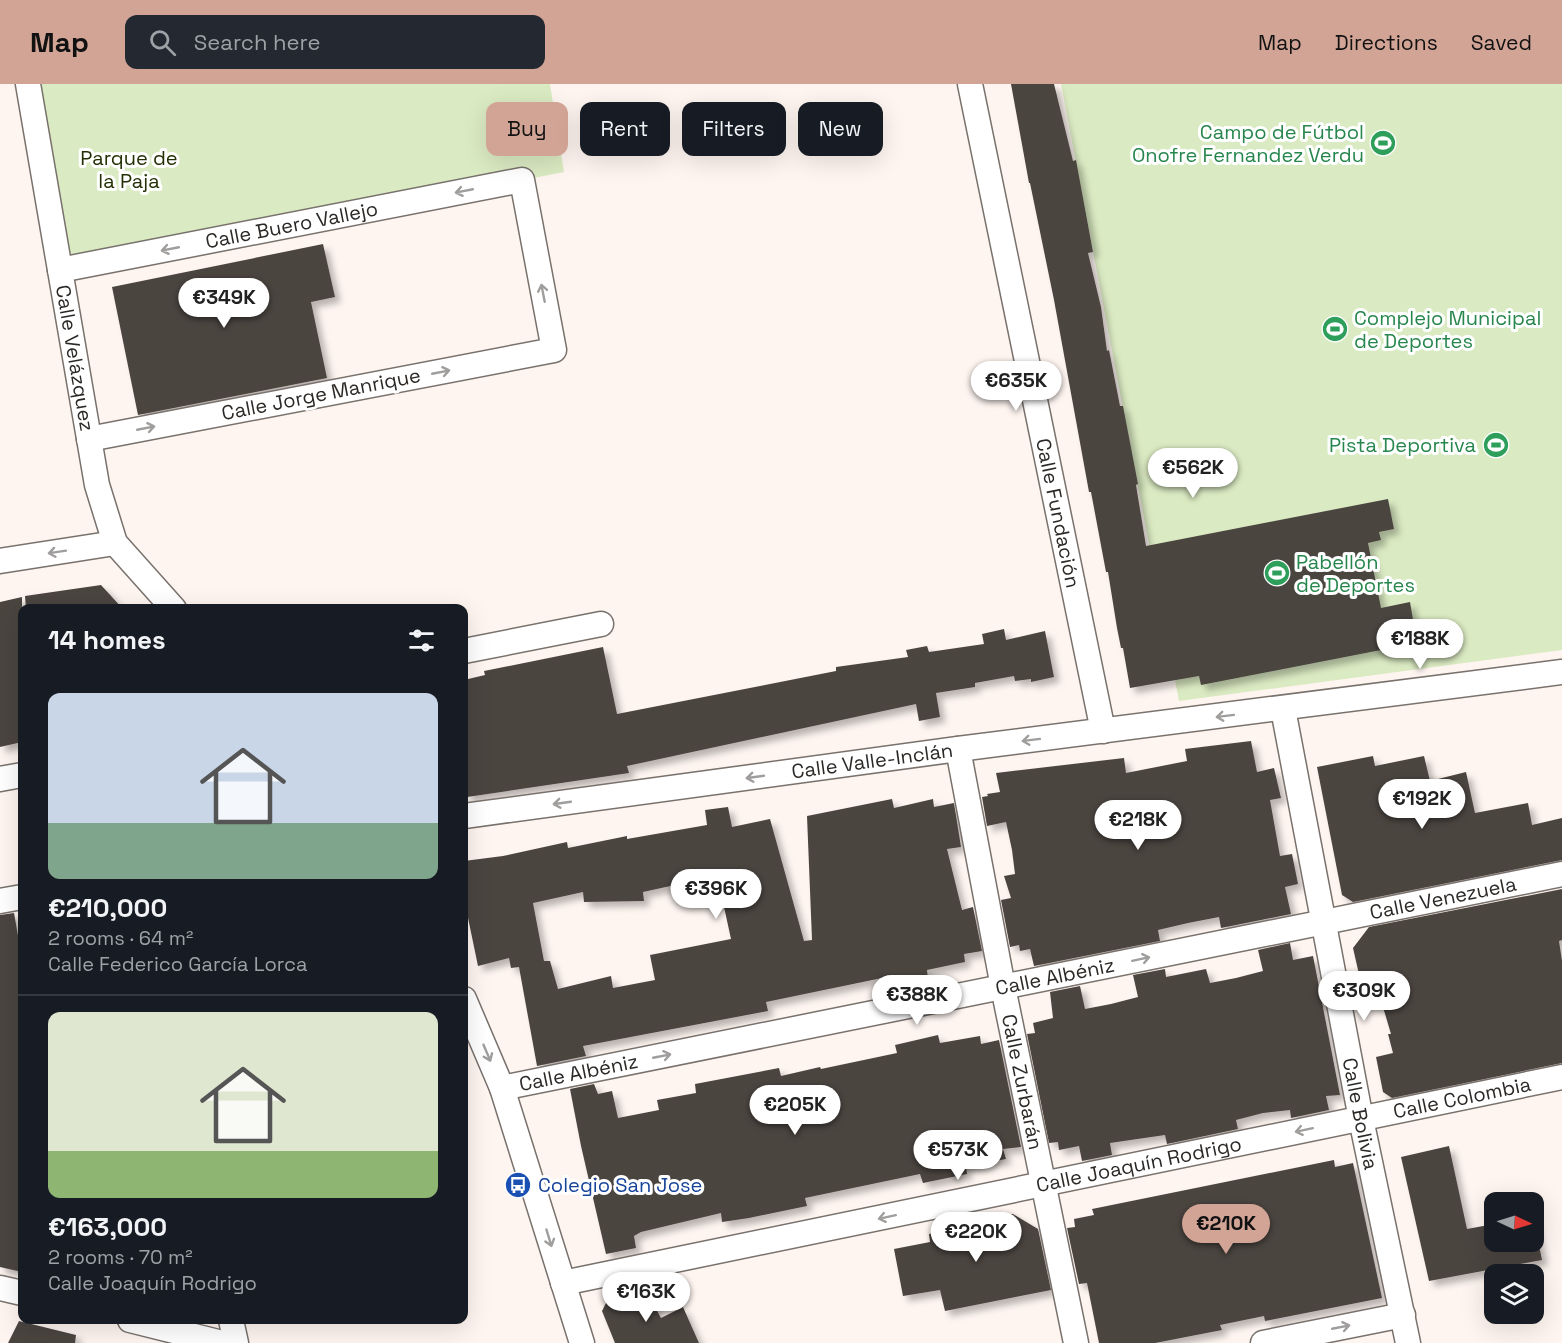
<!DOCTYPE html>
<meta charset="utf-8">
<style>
body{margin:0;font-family:"Space Grotesk",sans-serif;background:#242831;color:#f1f3f6;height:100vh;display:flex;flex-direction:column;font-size:22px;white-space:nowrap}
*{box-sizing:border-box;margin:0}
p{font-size:20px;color:#9ea1a6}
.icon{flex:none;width:33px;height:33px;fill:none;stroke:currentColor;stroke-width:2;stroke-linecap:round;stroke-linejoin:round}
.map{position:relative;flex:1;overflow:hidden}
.drawer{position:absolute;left:18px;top:520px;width:450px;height:720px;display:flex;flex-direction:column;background:#171b24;border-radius:12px;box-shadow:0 6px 24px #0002}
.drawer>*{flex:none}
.banner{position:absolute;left:486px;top:18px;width:570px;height:54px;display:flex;gap:12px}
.needle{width:39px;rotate:94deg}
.buttons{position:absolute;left:1484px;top:1108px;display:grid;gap:12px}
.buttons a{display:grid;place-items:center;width:60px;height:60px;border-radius:12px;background:#171b24;box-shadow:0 6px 24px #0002;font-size:30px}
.price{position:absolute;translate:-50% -51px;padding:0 14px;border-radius:21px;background:#fff;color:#222;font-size:20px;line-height:39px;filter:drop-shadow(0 2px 3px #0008)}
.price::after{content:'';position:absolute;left:50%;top:36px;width:18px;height:14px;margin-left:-9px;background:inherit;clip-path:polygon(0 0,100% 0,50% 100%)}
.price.current{background:#d2a496;color:#111}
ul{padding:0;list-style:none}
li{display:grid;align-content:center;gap:12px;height:318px;padding:0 30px}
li+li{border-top:2px solid #363941}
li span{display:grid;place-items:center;height:186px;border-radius:12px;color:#555}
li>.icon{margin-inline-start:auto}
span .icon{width:108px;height:108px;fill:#fffc;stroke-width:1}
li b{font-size:26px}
h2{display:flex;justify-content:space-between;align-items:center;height:72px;padding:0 30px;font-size:26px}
.pill{padding:0 21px;border-radius:12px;background:#171b24;box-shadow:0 6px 24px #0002;font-size:21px;line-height:54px}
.pill.current{background:#d2a496;color:#111}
header{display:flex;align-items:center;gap:36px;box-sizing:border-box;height:84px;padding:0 30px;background:#d2a496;color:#111}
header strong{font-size:28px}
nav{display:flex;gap:33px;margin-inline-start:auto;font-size:21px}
.search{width:420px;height:54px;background:#242831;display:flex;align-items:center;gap:15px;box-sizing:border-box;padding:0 21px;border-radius:12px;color:#9ea1a6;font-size:22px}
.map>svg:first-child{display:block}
.green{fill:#daeac2}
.building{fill:#4c4541;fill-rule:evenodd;filter:url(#shadow)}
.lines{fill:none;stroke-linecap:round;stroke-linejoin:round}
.street-casing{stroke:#78716c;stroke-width:27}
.street{stroke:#fff;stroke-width:24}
.oneway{stroke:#a09e9d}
.labels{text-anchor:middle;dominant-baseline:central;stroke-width:6;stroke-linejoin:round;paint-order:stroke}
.leisure-label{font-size:20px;fill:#27864d;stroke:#fff;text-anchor:end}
.park-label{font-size:20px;fill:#232f05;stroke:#fff}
.street-label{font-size:20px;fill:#2b2826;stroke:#fff}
.transit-label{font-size:20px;fill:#164399;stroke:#fff;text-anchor:start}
</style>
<header>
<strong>Map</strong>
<div class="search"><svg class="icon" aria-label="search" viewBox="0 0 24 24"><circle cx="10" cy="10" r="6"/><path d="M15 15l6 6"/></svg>Search here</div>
<nav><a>Map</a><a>Directions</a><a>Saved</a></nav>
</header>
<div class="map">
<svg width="1562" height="1259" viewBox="0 0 1562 1259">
<defs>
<filter id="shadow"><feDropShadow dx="5.5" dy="5.5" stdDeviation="3" flood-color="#0004"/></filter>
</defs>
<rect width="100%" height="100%" fill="#fef5f0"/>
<path class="green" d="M28 0H550L564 88 60 186Z
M1061 0H1562V566L1179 617Z"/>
<path class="building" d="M1011 0H1054L1073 77 1076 76 1093 168 1088 169 1101 223 1107 267 1109 266 1120 322H1123L1138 400 1136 401 1146 462 1388 415 1394 445 1379 448 1381 456 1368 459 1381 524 1410 518 1417 559 1201 601 1199 592 1130 604 1123 564H1121L1117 544 1108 488H1106L1091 408H1089L1054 216 1030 99H1029Z
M323 160 335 213 311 218 327 294 138 331 112 203Z
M101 501 123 525H26L25 512Z
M22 513V658L0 663V518Z
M1004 545 1006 556 1045 547 1054 593 1031 598V595L1015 597 1014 592 975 599V603L936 609 940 633 919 637 916 620 627 682 629 689 467 713 464 697V596L485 591 484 587 603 563 617 630 836 587V583L908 573 906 566 927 562 929 568 984 560 982 550Z
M1251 657 1257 688 1274 684 1281 714 1270 716 1280 772 1292 770 1298 800 1285 803 1291 830 1221 844 1219 833 1188 839 1158 846 1160 857 1034 882 1030 865 1020 867 1019 861 1010 863 1001 816 1011 814 1004 792 1015 790 1012 766 1006 738 987 742 982 713 988 712 987 710 1000 708 996 689 1124 674 1126 689 1187 677 1185 665Z
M1373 672 1375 682 1424 672 1430 697 1466 688 1475 729 1528 719 1532 741 1562 734V776L1353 818 1342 811 1317 683Z
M892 715 894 724 933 715 934 723 954 719 961 763 947 765 962 826 973 823 982 867 964 870 965 878 927 886 928 895 884 903 882 894 766 918 768 927 583 962 586 972 537 982 519 883 511 884 509 874 478 882 467 829H464V777L503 772 567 758 568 764 627 752V755L707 741 705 726 728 723 732 743 770 735 804 857 812 856 807 732ZM707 794 710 810 721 809 731 855 650 871 655 896 613 904 611 892 558 905 550 877H544L533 819 583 808 584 818 644 817 643 808Z
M1562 805V856L1559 857 1562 877V979L1392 1014 1383 1008 1376 973 1393 969 1388 950H1391L1375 896 1361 899 1353 864 1369 843Z
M14 829 22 874V1188L0 1183V831Z
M1290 859 1293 876 1313 872 1340 1011 1326 1012 1329 1026 1291 1034 1290 1026 1263 1029 1236 1036 1238 1045 1167 1060 1165 1051 1110 1059 1112 1071 1082 1077 1079 1062 1059 1066 1058 1058 1049 1059 1027 950 1035 949 1033 939 1053 934 1050 908 1080 902 1085 925 1111 920 1138 913 1133 891 1165 885 1166 893 1206 885 1210 899 1236 894 1263 887 1258 866Z
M938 951 940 959 980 952 981 960 999 956 1021 1063 1003 1065 1006 1075 966 1082 967 1090 923 1099 920 1090 805 1114 807 1122 749 1134 722 1138 721 1129 641 1148 634 1152 636 1164 606 1170 581 1062 570 1005 594 1000 598 1010 612 1007 618 1034 659 1026 657 1016 696 1009 695 1000 779 984 781 992 820 983 821 985 897 969 895 961Z
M1449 1062 1467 1145 1494 1140V1158H1533V1131L1542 1176 1429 1197 1401 1073Z
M1334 1076 1335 1083 1353 1079 1382 1214 1265 1237 1264 1232 1220 1241 1222 1246 1155 1259H1099L1087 1199 1079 1200 1067 1144 1075 1143 1074 1135 1094 1131 1092 1125Z
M1013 1130 1038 1145 1051 1206 945 1227 940 1206 903 1212 894 1165 930 1158 929 1150Z
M632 1208 642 1226 653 1220 661 1234 683 1223 699 1259H615L602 1227 609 1213Z
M19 1237 76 1251 75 1259H8Z"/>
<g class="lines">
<g class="street-casing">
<g id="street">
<path id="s1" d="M28 0 97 401 115 459 174 525"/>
<path id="s2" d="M970 0 1103 647"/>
<path id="s3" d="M60 186 522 96 554 266 89 355"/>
<path d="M0 477 115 459"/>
<path d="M464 567 601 540"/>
<path id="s4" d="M1283 625 1361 1035 1408 1259"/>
<path id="s5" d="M958 665 1003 903 1076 1259"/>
<path d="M0 695 22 691"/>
<path id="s6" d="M464 732 958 665 1562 588"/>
<path d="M0 817 22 813"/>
<path d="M464 915 502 1004 582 1259"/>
<path id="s7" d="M502 1004 1562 790"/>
<path id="s8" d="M563 1199 1562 993"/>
<path d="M0 1204 22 1209"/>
<path d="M130 1236 222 1259"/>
<path d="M231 1236 236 1259"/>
<path d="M1263 1259 1403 1231"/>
</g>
</g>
<use href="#street" class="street"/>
</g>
<defs><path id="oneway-shaft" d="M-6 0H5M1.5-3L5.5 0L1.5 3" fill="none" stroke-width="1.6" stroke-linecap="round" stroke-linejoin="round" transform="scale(1.5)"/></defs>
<g class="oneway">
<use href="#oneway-shaft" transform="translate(464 107) rotate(169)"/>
<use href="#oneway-shaft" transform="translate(170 165) rotate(169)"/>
<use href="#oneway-shaft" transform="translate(543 209) rotate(-101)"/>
<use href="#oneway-shaft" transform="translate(441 288) rotate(-11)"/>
<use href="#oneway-shaft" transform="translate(146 344) rotate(-11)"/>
<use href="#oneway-shaft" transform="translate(57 468) rotate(171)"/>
<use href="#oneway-shaft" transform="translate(1225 632) rotate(173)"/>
<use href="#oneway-shaft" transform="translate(1031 656) rotate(173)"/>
<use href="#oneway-shaft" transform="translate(755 693) rotate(172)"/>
<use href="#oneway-shaft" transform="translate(562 719) rotate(172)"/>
<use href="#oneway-shaft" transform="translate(1141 875) rotate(-12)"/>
<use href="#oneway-shaft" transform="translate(487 969) rotate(67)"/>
<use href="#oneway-shaft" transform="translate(662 972) rotate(-11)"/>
<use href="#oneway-shaft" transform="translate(1304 1046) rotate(168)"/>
<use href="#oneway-shaft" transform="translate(887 1133) rotate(168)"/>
<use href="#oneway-shaft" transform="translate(549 1154) rotate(73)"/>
<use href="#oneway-shaft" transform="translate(1341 1243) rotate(-11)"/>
</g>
<defs>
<g id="stadium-disc" transform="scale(1.35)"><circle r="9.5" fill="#2e9e5b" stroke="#fff"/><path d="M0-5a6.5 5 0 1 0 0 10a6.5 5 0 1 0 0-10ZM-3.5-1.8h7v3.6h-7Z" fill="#fff"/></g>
<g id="bus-disc" transform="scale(1.35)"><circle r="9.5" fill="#1a4fb4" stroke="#fff"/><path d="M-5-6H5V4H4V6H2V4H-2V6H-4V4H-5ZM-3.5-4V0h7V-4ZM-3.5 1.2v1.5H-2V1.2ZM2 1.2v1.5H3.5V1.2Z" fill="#fff"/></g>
</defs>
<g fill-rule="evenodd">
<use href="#stadium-disc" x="1383" y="59"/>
<use href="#stadium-disc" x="1335" y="245"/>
<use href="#stadium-disc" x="1496" y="361"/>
<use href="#stadium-disc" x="1277" y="489"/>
<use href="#bus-disc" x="518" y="1101"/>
</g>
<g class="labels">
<g class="leisure-label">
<text x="1364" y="48">Campo de Fútbol<tspan x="1364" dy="23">Onofre Fernandez Verdu</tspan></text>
<text x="1354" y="234" text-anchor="start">Complejo Municipal<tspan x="1354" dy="23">de Deportes</tspan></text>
<text x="1476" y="361">Pista Deportiva</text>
<text x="1296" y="478" text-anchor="start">Pabellón<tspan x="1296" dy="23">de Deportes</tspan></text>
</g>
<g class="park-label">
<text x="129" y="74">Parque de<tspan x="129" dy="23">la Paja</tspan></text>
</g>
<g class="street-label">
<text stroke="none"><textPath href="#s3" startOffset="236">Calle Buero Vallejo</textPath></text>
<text stroke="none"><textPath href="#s1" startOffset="278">Calle Velázquez</textPath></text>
<text transform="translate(321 310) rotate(-11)">Calle Jorge Manrique</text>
<text stroke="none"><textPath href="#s2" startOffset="438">Calle Fundación</textPath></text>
<text stroke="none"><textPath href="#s6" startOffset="412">Calle Valle-Inclán</textPath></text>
<text stroke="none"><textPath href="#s7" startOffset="960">Calle Venezuela</textPath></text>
<text stroke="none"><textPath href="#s7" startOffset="564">Calle Albéniz</textPath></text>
<text stroke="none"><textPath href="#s7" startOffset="78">Calle Albéniz</textPath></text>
<text stroke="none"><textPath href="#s5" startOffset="339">Calle Zurbarán</textPath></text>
<text stroke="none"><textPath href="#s8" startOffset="918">Calle Colombia</textPath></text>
<text stroke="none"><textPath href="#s4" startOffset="412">Calle Bolivia</textPath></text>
<text stroke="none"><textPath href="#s8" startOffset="588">Calle Joaquín Rodrigo</textPath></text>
</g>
<g class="transit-label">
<text x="538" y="1101">Colegio San Jose</text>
</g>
</g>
</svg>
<div class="buttons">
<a><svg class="needle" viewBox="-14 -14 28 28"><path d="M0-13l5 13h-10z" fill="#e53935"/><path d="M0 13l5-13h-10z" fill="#9ea1a6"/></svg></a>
<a><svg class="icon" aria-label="layers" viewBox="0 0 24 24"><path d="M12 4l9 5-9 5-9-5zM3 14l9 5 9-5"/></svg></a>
</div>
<b class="price" style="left:224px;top:245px">€349K</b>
<b class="price" style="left:1016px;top:328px">€635K</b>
<b class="price" style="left:1193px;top:415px">€562K</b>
<b class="price" style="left:1420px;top:586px">€188K</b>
<b class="price" style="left:1422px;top:746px">€192K</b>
<b class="price" style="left:1138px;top:767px">€218K</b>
<b class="price" style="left:716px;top:836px">€396K</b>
<b class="price" style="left:1364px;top:938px">€309K</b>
<b class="price" style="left:917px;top:942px">€388K</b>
<b class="price" style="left:795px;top:1052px">€205K</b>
<b class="price" style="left:958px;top:1097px">€573K</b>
<b class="price current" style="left:1226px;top:1171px">€210K</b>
<b class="price" style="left:976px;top:1179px">€220K</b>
<b class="price" style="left:646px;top:1239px">€163K</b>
<div class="banner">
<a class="pill current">Buy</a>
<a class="pill">Rent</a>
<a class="pill">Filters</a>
<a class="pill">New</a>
</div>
<section class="drawer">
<h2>14 homes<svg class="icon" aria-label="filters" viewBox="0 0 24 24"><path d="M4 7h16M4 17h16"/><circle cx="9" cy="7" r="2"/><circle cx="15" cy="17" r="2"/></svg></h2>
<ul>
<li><span style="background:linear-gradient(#c9d6e8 70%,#7fa58c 0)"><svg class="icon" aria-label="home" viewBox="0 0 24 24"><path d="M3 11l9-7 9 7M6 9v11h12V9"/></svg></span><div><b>€210,000</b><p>2 rooms · 64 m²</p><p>Calle Federico García Lorca</p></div></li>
<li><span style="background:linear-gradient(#dfe7d0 75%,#8fb573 0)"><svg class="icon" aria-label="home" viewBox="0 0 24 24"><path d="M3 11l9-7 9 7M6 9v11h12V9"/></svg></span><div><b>€163,000</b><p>2 rooms · 70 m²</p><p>Calle Joaquín Rodrigo</p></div></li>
</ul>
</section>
</div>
